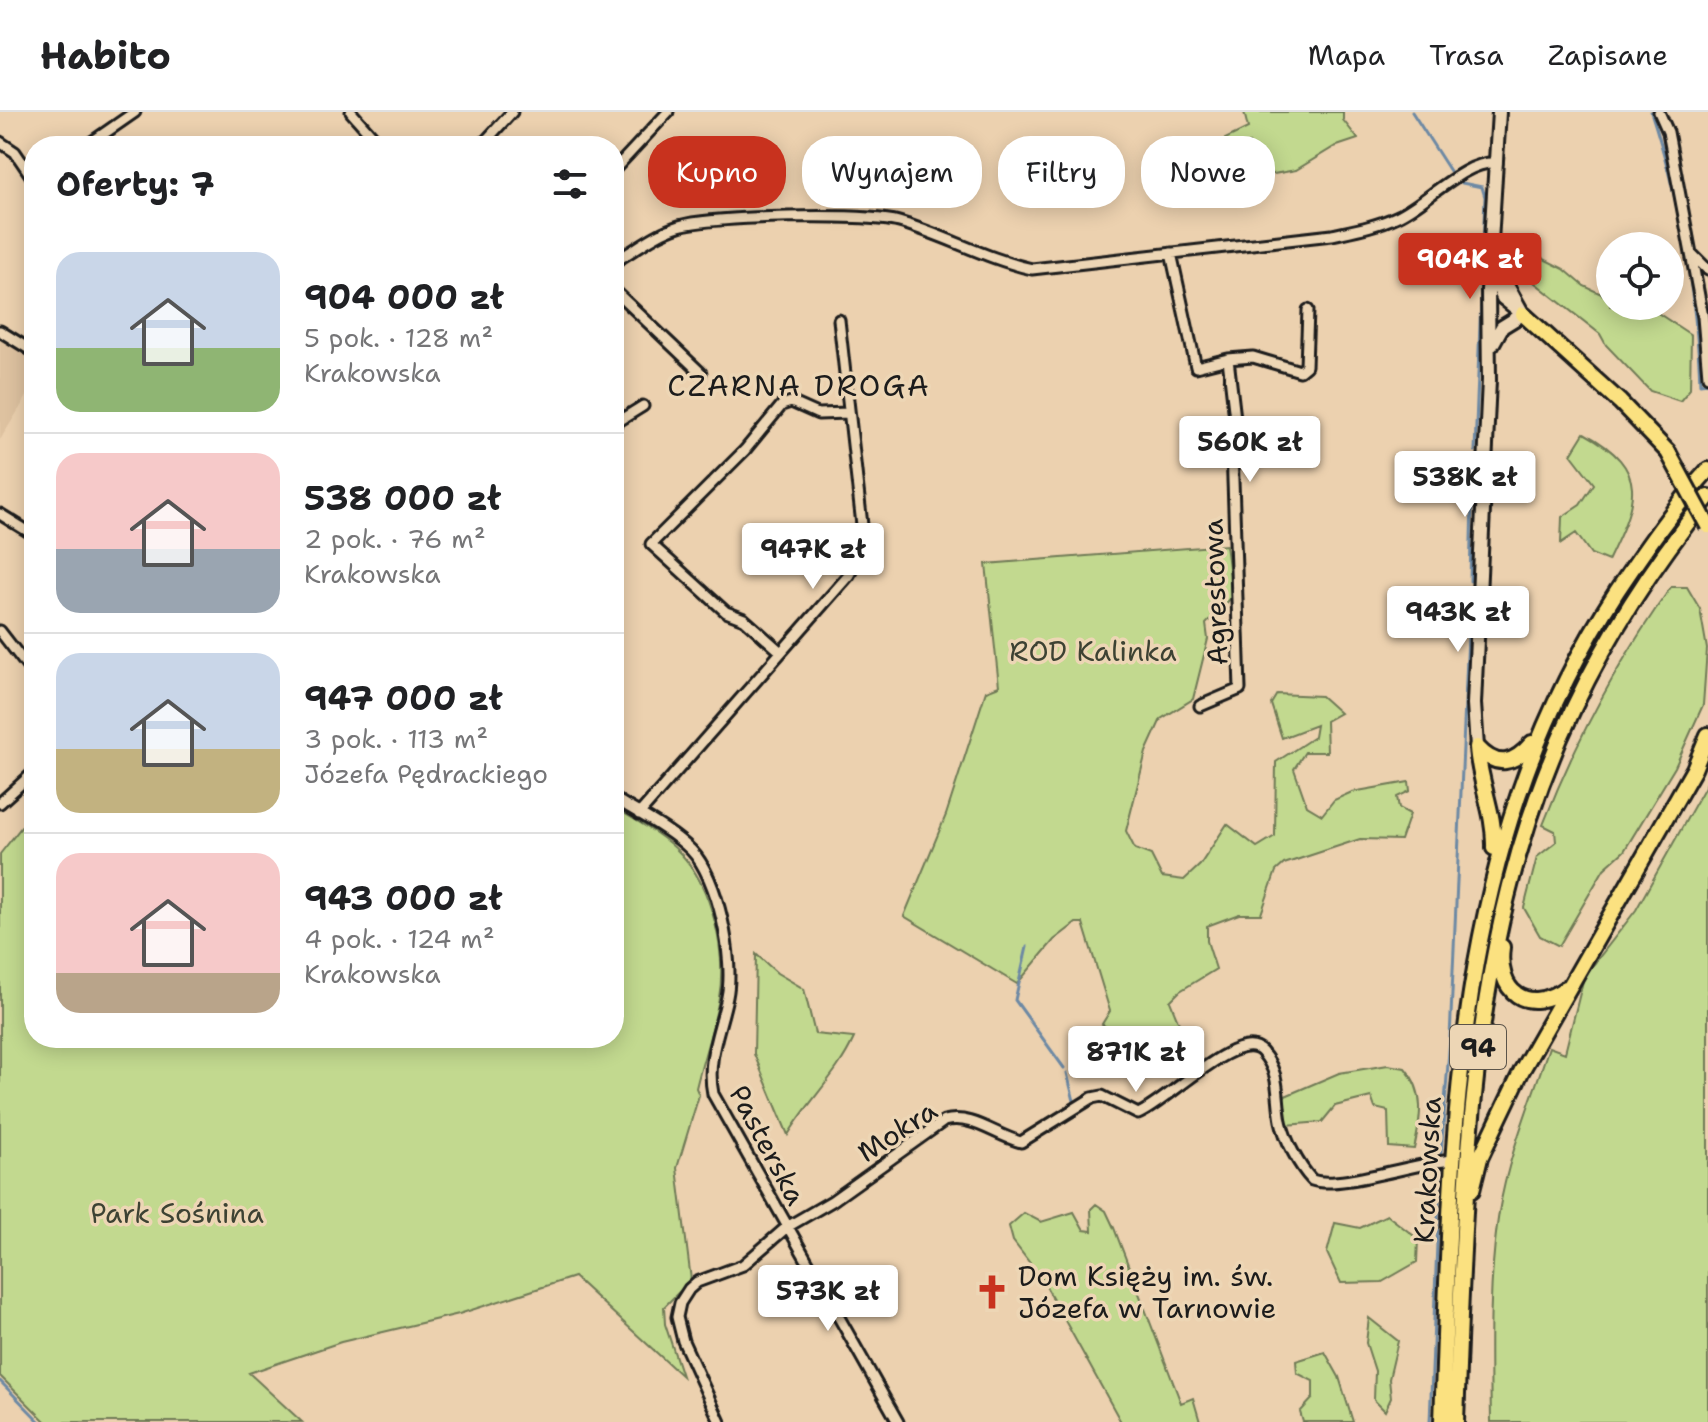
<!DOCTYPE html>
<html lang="pl">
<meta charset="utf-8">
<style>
body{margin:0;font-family:"Shantell Sans",sans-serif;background:#f2f2f2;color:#202124;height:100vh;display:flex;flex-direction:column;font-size:30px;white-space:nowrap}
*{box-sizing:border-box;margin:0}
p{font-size:26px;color:#757577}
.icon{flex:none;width:44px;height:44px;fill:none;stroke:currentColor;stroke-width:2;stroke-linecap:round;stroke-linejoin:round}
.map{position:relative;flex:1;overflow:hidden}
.panel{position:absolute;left:24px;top:24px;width:600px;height:912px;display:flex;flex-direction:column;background:#fff;border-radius:32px;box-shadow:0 4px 20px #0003}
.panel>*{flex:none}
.banner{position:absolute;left:648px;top:24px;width:760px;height:72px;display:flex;gap:16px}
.fabs{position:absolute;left:1596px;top:120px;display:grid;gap:16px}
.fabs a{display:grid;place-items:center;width:88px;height:88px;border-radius:50%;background:#fff;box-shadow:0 4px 20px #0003;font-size:40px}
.price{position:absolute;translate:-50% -68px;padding:0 18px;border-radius:8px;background:#fff;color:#222;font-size:26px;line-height:52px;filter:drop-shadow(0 2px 4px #0008)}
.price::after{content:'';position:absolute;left:50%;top:48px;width:24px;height:18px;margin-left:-12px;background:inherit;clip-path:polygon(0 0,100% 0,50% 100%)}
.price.selected{background:#c8321e;color:#fff}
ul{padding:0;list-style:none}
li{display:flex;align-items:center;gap:24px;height:200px;padding:0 32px}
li+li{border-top:2px solid #e0e0e0}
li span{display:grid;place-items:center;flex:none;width:224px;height:160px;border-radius:24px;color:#555}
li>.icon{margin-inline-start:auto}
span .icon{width:96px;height:96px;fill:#fffc;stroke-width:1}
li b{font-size:34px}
h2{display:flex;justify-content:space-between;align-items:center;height:96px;padding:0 32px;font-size:34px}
.tag{padding:0 28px;border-radius:32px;background:#fff;box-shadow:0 4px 20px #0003;font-size:28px;line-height:72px}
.tag.selected{background:#c8321e;color:#fff}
header{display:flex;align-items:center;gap:48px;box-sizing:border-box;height:112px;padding:0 40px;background:#fff;border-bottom:2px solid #e0e0e0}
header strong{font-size:38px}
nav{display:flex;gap:44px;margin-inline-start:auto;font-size:28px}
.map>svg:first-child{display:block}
.built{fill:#dec2a0}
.green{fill:#c2d98f;stroke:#6f7a56;stroke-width:2}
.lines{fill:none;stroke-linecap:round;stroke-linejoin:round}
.stream{stroke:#6d89a4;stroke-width:3}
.minor-casing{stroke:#1c1c1c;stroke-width:15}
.secondary-casing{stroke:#1c1c1c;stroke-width:18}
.primary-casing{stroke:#1c1c1c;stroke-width:20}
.minor{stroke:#edd6b5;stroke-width:9}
.secondary{stroke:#edd6b5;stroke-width:12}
.primary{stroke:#fbe180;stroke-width:14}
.primary-bridge-casing{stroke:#1c1c1c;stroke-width:20;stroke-linecap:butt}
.primary-bridge{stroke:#fbe180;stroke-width:14}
.labels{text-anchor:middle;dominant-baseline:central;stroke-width:7;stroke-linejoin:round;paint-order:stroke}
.shield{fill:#edd6b5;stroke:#5b544a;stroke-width:2}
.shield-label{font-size:26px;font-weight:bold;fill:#1c1c1c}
.street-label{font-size:28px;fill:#1c1c1c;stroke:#edd6b5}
.park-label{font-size:28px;fill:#3d4233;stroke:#edd6b5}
.poi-label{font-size:28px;fill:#1c1c1c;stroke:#edd6b5;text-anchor:start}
.neighbourhood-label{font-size:30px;letter-spacing:2px;fill:#1c1c1c;stroke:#edd6b5}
</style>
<header>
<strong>Habito</strong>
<nav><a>Mapa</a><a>Trasa</a><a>Zapisane</a></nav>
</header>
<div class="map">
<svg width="1708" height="1310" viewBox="0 0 1708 1310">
<rect width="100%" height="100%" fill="#ecd1af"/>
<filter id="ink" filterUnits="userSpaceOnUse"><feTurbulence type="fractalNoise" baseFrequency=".0125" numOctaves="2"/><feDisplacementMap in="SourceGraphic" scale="16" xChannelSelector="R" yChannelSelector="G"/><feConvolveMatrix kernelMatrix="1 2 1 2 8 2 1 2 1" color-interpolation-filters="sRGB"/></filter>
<g filter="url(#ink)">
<path class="built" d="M0 226 34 247V273L0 328Z"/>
<path class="green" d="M1244 0H1343V8L1358 27 1334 35 1296 58 1262 64 1249 31 1226 38 1225 27 1248 16Z
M1530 140 1564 157 1584 174 1610 186V194H1647L1691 223 1690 277 1680 289 1650 279 1606 233 1600 222 1516 156V144Z
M1584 321C1651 358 1637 389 1608 449L1591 442 1576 421 1561 431 1562 405 1580 393 1594 372 1571 342Z
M1226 433 1233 484 1206 512 1208 527 1193 587 1161 607 1146 640 1126 719 1135 737 1151 743 1162 765 1184 768 1200 753 1227 712 1257 735 1275 724 1276 650 1314 625 1316 613 1282 626 1271 592 1277 582 1321 584 1340 601 1326 609 1327 640H1305L1294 657 1307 694 1322 703 1334 688 1352 680 1409 670 1410 679 1397 685 1399 696 1410 702 1401 728 1360 727 1284 752 1276 759 1261 802H1239L1207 814V829L1216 857 1180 879 1170 889 1180 914 1164 916 1140 935 1131 933 1102 912 1110 899 1083 811H1076L1054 828 1017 872 904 804 946 703 986 579 999 574 986 452Z
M1671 475H1687L1700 497 1707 537 1703 593 1675 655 1624 739 1604 757 1559 834 1540 824 1524 796 1537 745 1556 730 1555 719 1543 713C1575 630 1619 548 1671 475Z
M1708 669V1310H1491C1490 1241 1488 1169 1499 1100 1508 1044 1531 989 1549 935L1565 941 1584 865 1636 798Z
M614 695C636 709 662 722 680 741 712 774 727 840 719 886 714 916 703 946 696 976L699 983 677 1056 691 1168 664 1195 665 1212 682 1264 574 1165 459 1202 341 1230 249 1261 302 1310H46L0 1264V742L34 699V926H614Z
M756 842 777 861 804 877 815 922 854 926C838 962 808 989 788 1023L754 942Z
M1388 953 1405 956C1426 981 1421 1006 1414 1037L1389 1035 1388 999 1375 996 1371 985 1335 994 1322 1010 1286 1013 1283 985 1339 961Z
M1096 1092 1106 1099 1114 1116 1181 1291 1193 1286 1200 1310H1121L1042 1167 1013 1129 1009 1114 1024 1101 1041 1110 1074 1100 1084 1118 1092 1119 1091 1097Z
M1387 1103 1418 1127 1417 1150 1382 1170 1341 1171 1327 1141 1335 1111 1360 1116Z
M1369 1206 1398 1229 1389 1267 1391 1286 1385 1299 1374 1288 1375 1259 1366 1231Z
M1325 1240 1339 1265 1353 1310H1303L1300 1300 1313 1286V1269L1297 1261 1296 1249Z"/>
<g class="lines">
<path class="stream" d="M1412 0 1450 59
M1651 0C1678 81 1697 187 1700 272L1708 271
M1462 71 1482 75 1485 85 1475 339
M1473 379 1474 350
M1470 469 1472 387
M1027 835 1015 888 1064 956
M1067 961 1074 989
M1441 1041 1450 926 1470 478
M0 1269 40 1310
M1430 1310 1440 1055"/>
<g class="minor-casing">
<path id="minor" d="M351 0 381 34
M1659 0 1668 20 1703 205 1708 264
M0 30 15 40 34 68
M86 34 135 0
M481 34 512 0
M614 58 668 0
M1171 141 1196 255 1228 247 1236 315 1232 338 1240 577 1200 594
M1691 141 1708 158
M614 150C635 138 656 121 679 114 711 104 866 101 899 110 945 123 986 147 1032 157L1332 123C1355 118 1377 114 1398 104 1428 90 1465 48 1497 51
M614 178 701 261
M0 219 34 240
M1228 247 1253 245 1300 259 1306 254 1308 198
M614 312 643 294
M0 402 34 423
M0 519 34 563
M781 540 744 507 726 500 651 432 745 338 782 293 791 290 818 302 849 301
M614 686C639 702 670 717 691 738 718 765 735 848 727 885 720 919 706 947 713 982L898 1310
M0 691 34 660
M639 702 849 463 859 444 863 422 839 208
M720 1310 683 1229 677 1205 680 1191 689 1177 697 1170 743 1153 787 1115 832 1089 944 1009C973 1002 994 1023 1021 1030L1092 986 1102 984 1138 1002C1165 992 1239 914 1262 940 1281 962 1276 982 1281 1009 1285 1028 1299 1054 1312 1068 1339 1078 1416 1050 1453 1048"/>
</g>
<g class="secondary-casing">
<path id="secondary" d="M1497 139 1503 166 1523 202
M1492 161 1503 186 1523 202
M1492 233 1502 215 1523 202
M1477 635 1474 592 1489 268 1488 178 1499 0"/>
</g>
<g class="primary-casing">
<path id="primary" d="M1523 202 1620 290 1668 340
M1477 635C1479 670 1495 700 1494 736
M1477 635C1497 657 1514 652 1532 631
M1502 835C1496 880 1527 904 1566 876
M1472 1078 1480 1046 1522 958 1694 657 1708 623
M1442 1310C1453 1015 1450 737 1617 479 1645 437 1674 395 1708 358
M1456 1310C1469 955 1472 675 1708 385"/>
</g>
<use href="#minor" class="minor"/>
<use href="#secondary" class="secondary"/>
<use href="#primary" class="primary"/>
<g class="primary-bridge-casing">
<path id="primary-bridge" d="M1668 340 1708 414"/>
</g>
<use href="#primary-bridge" class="primary-bridge"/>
</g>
</g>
<defs>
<g id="church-bare" transform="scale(2.76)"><path d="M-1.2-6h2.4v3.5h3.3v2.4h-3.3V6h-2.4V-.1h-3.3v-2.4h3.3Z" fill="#c8321e" stroke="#edd6b5" stroke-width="2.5" paint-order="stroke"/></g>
</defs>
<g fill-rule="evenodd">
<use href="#church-bare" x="992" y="1180"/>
</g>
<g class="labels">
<rect class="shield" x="1450" y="913" width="56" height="44" rx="6"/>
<g class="shield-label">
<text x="1478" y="935">94</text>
</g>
<g class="street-label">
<text transform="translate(1215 480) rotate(-92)">Agrestowa</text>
<text transform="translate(897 1019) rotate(-33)">Mokra</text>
<text transform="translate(768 1033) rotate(62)">Pasterska</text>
<text transform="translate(1427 1058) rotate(-87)">Krakowska</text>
</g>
<g class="park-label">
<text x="1093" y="539">ROD Kalinka</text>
<text x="177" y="1101">Park Sośnina</text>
</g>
<g class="poi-label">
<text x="1018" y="1164">Dom Księży im. św.<tspan x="1018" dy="32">Józefa w Tarnowie</tspan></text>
</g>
<g class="neighbourhood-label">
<text x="799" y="273">CZARNA DROGA</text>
</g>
</g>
</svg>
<div class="fabs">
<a><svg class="icon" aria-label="locate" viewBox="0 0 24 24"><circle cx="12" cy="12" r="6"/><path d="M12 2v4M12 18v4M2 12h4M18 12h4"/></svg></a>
</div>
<b class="price selected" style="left:1470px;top:189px">904K zł</b>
<b class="price" style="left:1250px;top:372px">560K zł</b>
<b class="price" style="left:1465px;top:407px">538K zł</b>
<b class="price" style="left:813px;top:479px">947K zł</b>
<b class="price" style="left:1458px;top:542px">943K zł</b>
<b class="price" style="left:1136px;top:982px">871K zł</b>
<b class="price" style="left:828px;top:1221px">573K zł</b>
<div class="banner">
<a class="tag selected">Kupno</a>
<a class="tag">Wynajem</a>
<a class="tag">Filtry</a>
<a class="tag">Nowe</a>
</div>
<section class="panel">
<h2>Oferty: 7<svg class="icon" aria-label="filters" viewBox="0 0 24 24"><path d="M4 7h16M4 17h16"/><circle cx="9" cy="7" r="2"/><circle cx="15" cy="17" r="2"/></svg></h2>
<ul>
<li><span style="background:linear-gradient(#c9d6e8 60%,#8fb573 0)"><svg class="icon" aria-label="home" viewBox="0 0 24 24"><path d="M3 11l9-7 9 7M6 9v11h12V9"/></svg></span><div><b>904 000 zł</b><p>5 pok. · 128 m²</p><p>Krakowska</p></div></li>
<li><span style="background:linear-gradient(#f6c9c9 60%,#9aa5b1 0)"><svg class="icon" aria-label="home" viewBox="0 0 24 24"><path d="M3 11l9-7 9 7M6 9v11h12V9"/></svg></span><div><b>538 000 zł</b><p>2 pok. · 76 m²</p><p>Krakowska</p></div></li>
<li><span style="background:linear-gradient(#c9d6e8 60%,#c2b280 0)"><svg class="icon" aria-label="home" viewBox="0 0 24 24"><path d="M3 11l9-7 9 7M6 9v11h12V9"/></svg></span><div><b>947 000 zł</b><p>3 pok. · 113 m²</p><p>Józefa Pędrackiego</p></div></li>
<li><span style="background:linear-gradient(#f6c9c9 75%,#b9a48a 0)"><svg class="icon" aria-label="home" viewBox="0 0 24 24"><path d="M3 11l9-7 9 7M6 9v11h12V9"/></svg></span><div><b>943 000 zł</b><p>4 pok. · 124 m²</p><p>Krakowska</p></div></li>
</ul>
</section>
</div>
